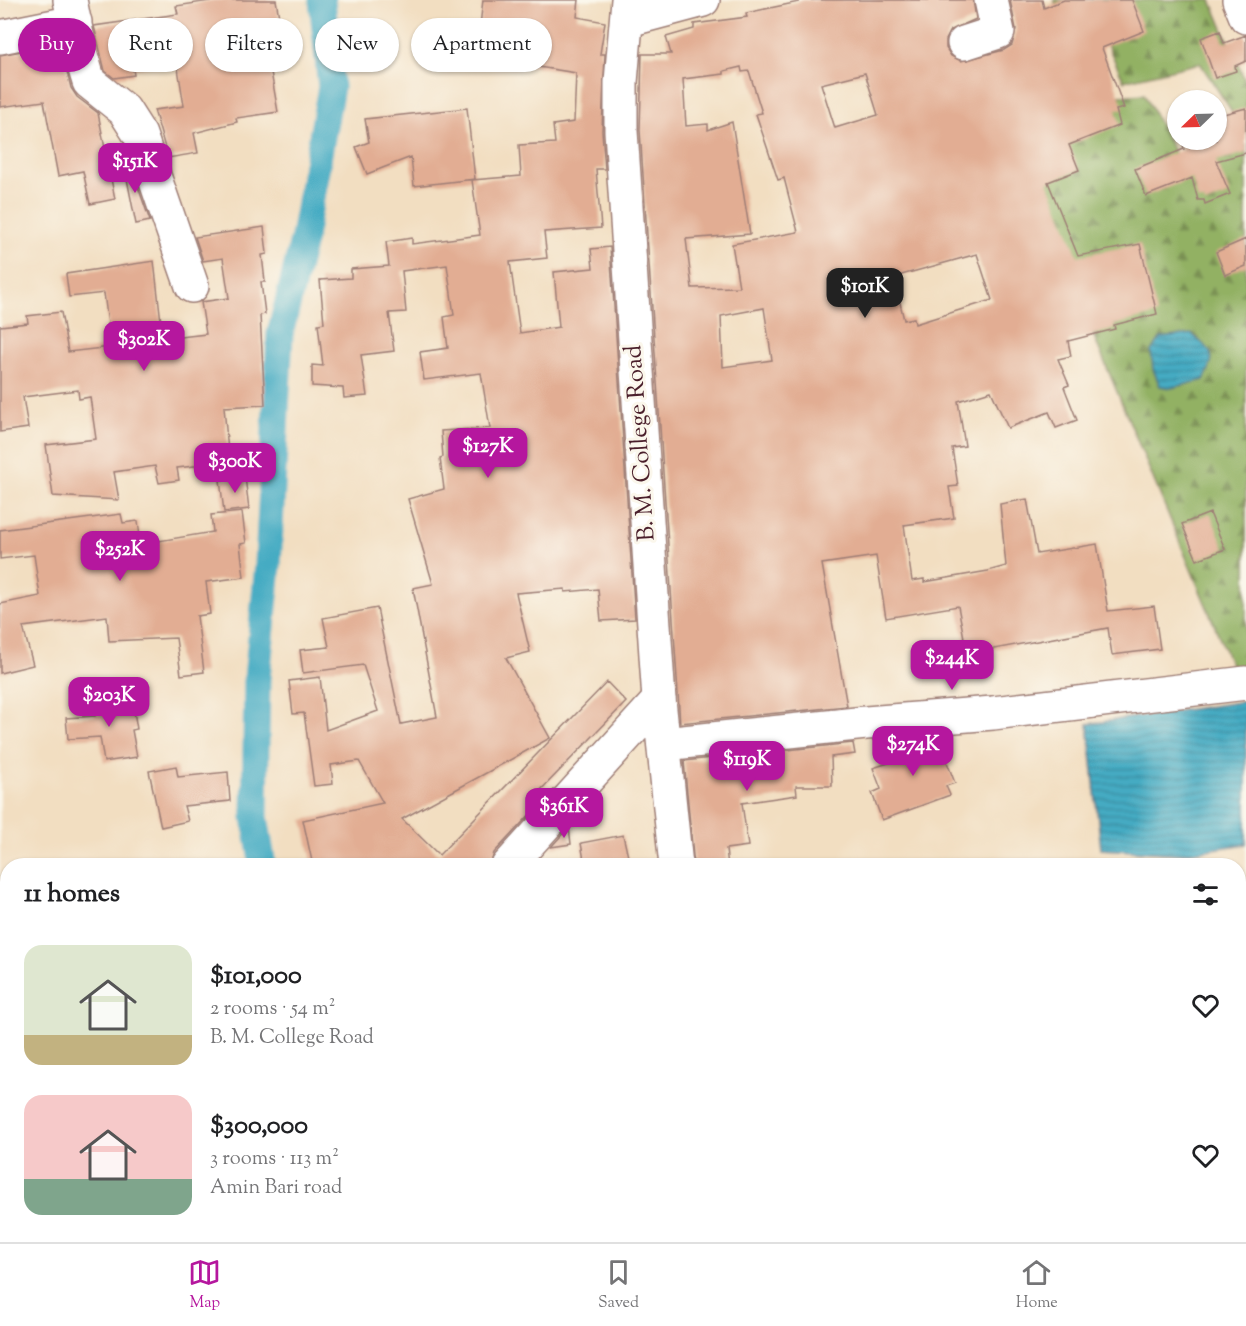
<!DOCTYPE html>
<meta charset="utf-8">
<style>
body{margin:0;font-family:"Sorts Mill Goudy",serif;background:#f6f6f6;color:#202124;height:100vh;display:flex;flex-direction:column;font-size:22px;white-space:nowrap}
*{box-sizing:border-box;margin:0}
p{font-size:20px;color:#757577}
.icon{flex:none;width:33px;height:33px;fill:none;stroke:currentColor;stroke-width:2;stroke-linecap:round;stroke-linejoin:round}
.map{position:relative;flex:1;overflow:hidden}
.side{position:absolute;left:0px;top:858px;width:1246px;height:384px;display:flex;flex-direction:column;background:#fff;border-radius:24px 24px 0 0;box-shadow:0 2px 4px #0004}
.side>*{flex:none}
.hud{position:absolute;left:18px;top:18px;width:600px;height:54px;display:flex;gap:12px}
.needle{width:39px;rotate:247deg}
.buttons{position:absolute;left:1167px;top:90px;display:grid;gap:12px}
.buttons a{display:grid;place-items:center;width:60px;height:60px;border-radius:50%;background:#fff;box-shadow:0 2px 4px #0004;font-size:30px}
.price{position:absolute;translate:-50% -51px;padding:0 14px;border-radius:12px;background:#b5179e;color:#fff;font-size:20px;line-height:39px;filter:drop-shadow(0 2px 3px #0008)}
.price::after{content:'';position:absolute;left:50%;top:36px;width:18px;height:14px;margin-left:-9px;background:inherit;clip-path:polygon(0 0,100% 0,50% 100%)}
.price.selected{background:#222;color:#fff}
ul{padding:0;list-style:none}
li{display:flex;align-items:center;gap:18px;height:150px;padding:0 24px}
li span{display:grid;place-items:center;flex:none;width:168px;height:120px;border-radius:18px;color:#555}
li>.icon{margin-inline-start:auto}
span .icon{width:72px;height:72px;fill:#fffc;stroke-width:1}
li b{font-size:26px}
h2{display:flex;justify-content:space-between;align-items:center;height:72px;padding:0 24px;font-size:26px}
.tag{padding:0 21px;border-radius:27px;background:#fff;box-shadow:0 2px 4px #0004;font-size:21px;line-height:54px}
.tag.selected{background:#b5179e;color:#fff}
.menu{display:flex;justify-content:space-around;align-items:center;height:84px;border-top:2px solid #e0e0e0;background:#fff;font-size:16px;color:#757577}
.menu a{display:grid;justify-items:center;gap:3px}
.menu .selected{color:#b5179e}
.map>svg:first-child{display:block}
.forest{fill:url(#forest-firs);stroke:#6e6848;stroke-width:1.5}
.water{fill:url(#water-rules);stroke:#476577;stroke-width:1.5}
.lines{fill:none;stroke-linecap:round;stroke-linejoin:round}
.canal{stroke:#44abc3;stroke-width:27}
.building{fill:#e2ad93;fill-rule:evenodd}
.minor-casing{stroke:#9e7e76;stroke-width:36}
.major-casing{stroke:#9e7e76;stroke-width:36}
.minor{stroke:#fff;stroke-width:33}
.major{stroke:#fff;stroke-width:33}
.labels{text-anchor:middle;dominant-baseline:central;stroke-width:6;stroke-linejoin:round;paint-order:stroke}
.street-label{font-size:24px;fill:#4a1f2b;stroke:#fbf7ec}
</style>
<div class="map">
<svg width="1246" height="1242" viewBox="0 0 1246 1242">
<defs>
<pattern id="forest-firs" width="22" height="20" patternUnits="userSpaceOnUse" patternTransform="scale(1.5)"><rect width="22" height="20" fill="#92b164"/><path d="M5 1l3.5 6h-7zM16 11l3.5 6h-7z" fill="#798f53"/></pattern>
<pattern id="water-rules" width="6" height="5" patternUnits="userSpaceOnUse" patternTransform="scale(1.5)"><rect width="6" height="5" fill="#44abc3"/><path d="M0 2.5h6" fill="none" stroke="#3b8b9f"/></pattern>
</defs>
<rect width="100%" height="100%" fill="#fbf7ec"/>
<filter id="ink" filterUnits="userSpaceOnUse"><feTurbulence type="fractalNoise" baseFrequency=".0167" numOctaves="2"/><feDisplacementMap in="SourceGraphic" scale="12" xChannelSelector="R" yChannelSelector="G"/><feConvolveMatrix kernelMatrix="1 2 1 2 8 2 1 2 1" color-interpolation-filters="sRGB"/></filter>
<filter id="wash" filterUnits="userSpaceOnUse"><feTurbulence type="fractalNoise" baseFrequency=".008" numOctaves="4" result="noise"/><feDisplacementMap in="SourceGraphic" scale="24" xChannelSelector="R" yChannelSelector="G"/><feGaussianBlur stdDeviation="1.35" result="paint"/><feColorMatrix in="noise" values="0 0 0 0 0 0 0 0 0 0 0 0 0 0 0 0 0 1.4 0 .05"/><feComposite in="paint" operator="in"/></filter>
<g filter="url(#wash)">
<rect width="100%" height="100%" fill="#f2dec1"/>
<path class="forest" d="M1054 0H1211L1246 83V133L1200 63 1124 81 1089 5 1059 10Z
M977 45 1021 59 1050 101 1144 94 1178 159 1246 145V669L1234 672 1067 272Z"/>
<path class="water" d="M1192 334C1212 352 1218 354 1204 380L1171 388 1160 386 1153 369 1151 351 1161 338Z
M1246 701V844L1179 854 1101 849 1088 724Z
M1246 912V1004L1239 945V914Z
M1239 1229 1243 1240 1235 1242H1042L1040 1235 1239 1234Z"/>
<g class="lines">
<path class="canal" d="M263 866 255 817 257 679 268 565 280 334 304 237 331 87 322 0
M87 1242 94 1234
M264 1242 265 1234"/>
</g>
<g id="blocks">
<path class="building" d="M216 0H276L283 40 266 43 278 112 236 118 237 122 194 133 198 153 168 158 154 110 184 106 177 62 133 69 134 75 114 78 105 71 94 26 178 14 176 6Z
M483 0H579L577 17 605 22 600 54H605L602 131 605 169H596L601 228 544 232 547 258 510 262 520 333 559 327 554 272 593 268 591 249 610 247 635 619 601 621 598 589 565 592V589L516 593 530 652 506 658 550 738 402 819 439 855 607 682 626 702 532 799 534 810 494 853 490 866H313L303 820 383 803 359 761 331 765 333 784 314 786 304 713 293 714 289 681 320 677 326 730 378 711 363 665 303 673 300 650 329 647 323 618 377 608 401 724 437 717 413 588 433 584 408 499 444 489 440 458 443 457 441 431 490 428 481 373 424 380 420 352 448 348 444 317 454 315 447 265 402 271 406 312 389 313 394 351 361 355 367 396 344 398 343 388 312 386V365L323 366 318 324 324 323 320 280 351 278V269L389 266 386 242 412 238V244L480 235 472 180 521 176 519 145 555 143 553 125 574 122 576 73 520 64 519 69 475 64 476 58 429 56 430 32 479 34Z
M799 0H973L976 19 951 30 946 40V48L951 56 961 61 1004 50 1012 45 1016 29 1010 0H1042L1044 8 1064 0H1132L1144 31 1102 48 1124 108 1116 110 1120 125 1069 145 1079 170 1048 182 1078 256 1140 244 1157 314 1114 325 1115 329 1068 341 1071 356 1058 359 1069 385 1064 387 1077 420 1056 428 1049 412 1008 428 991 391 958 401 965 446 952 448 958 486 949 487 954 518 904 525 912 581 924 579V582L988 571 1006 566 1000 504 1027 499 1037 554 1097 544 1108 611 1154 606 1160 649 1112 655 1108 628 967 654 958 606 886 618 876 556 822 564 847 706 680 723 640 130 642 54H671L666 37 694 29V24L747 17 746 13 799 2ZM741 67 742 72 749 71 762 113 756 114 778 180 784 178 798 232 732 244 739 287 692 288 686 239 750 234 732 122 708 130V124L686 126 683 79 724 74V71ZM865 73 878 115 835 128 821 84ZM977 254 992 300 915 324 914 318 904 320 894 277ZM764 308 772 360 723 367 721 316Z
M1220 31 1224 43 1246 35V61L1235 66 1236 71 1215 78 1201 38Z
M60 44 71 88 77 97 98 113 115 199 90 204 83 171 58 176 44 101 0 107V55Z
M467 108 475 179 414 186 411 157 367 174 356 147 369 142 365 119Z
M1246 108V153L1216 161 1230 194 1205 204 1204 200H1198L1192 178 1146 196 1135 169 1184 149 1182 140H1216V116Z
M126 153 150 221 136 224 122 154Z
M264 227 267 254 262 255 265 282H261L265 314 260 315 265 405 224 407 229 462 177 468 179 480 159 483 155 466 114 472 119 500 53 496 46 445 96 439 90 397 79 399 78 390 23 397 28 428 0 432V326L28 323 27 316 61 312 68 352 111 347 104 293 69 297 66 274 154 261 163 339 206 334 201 302 229 298 223 258 203 261 195 237Z
M1246 239V266L1225 275 1216 252Z
M245 477 249 509 224 512 220 480Z
M242 512 246 543 240 544 244 577 206 582 210 614 197 616 204 672 181 675 176 638 109 641 107 616 23 627 33 665 0 673V604L40 596 34 555 0 559V530L121 514 123 523 138 521 141 544 213 532 211 515Z
M1210 513 1225 549 1197 560 1182 524Z
M131 694 137 729 132 730 137 757 104 762 100 737 68 739 66 718 95 716 93 704Z
M937 736 955 783 946 786 950 795 882 820 872 793 881 789 873 768 901 759 894 742Z
M853 743 855 754 831 757 832 786H796L797 795 742 803 748 846 726 849 728 866H694L684 761Z
M176 766 178 777 228 772 230 801 184 806 188 821 161 827 149 771Z
M569 827 571 844 551 847Z
M623 835 629 861 585 866 581 843Z"/>
</g>
</g>
<g filter="url(#ink)">
<use href="#blocks" fill-opacity="0" stroke="#9e7e76" stroke-width="1.5"/>
<g class="lines">
<g class="minor-casing">
<path id="minor" d="M70 0 81 55 89 82 124 110 140 135 192 286
M1239 0 1246 17
M0 37 75 22
M964 43 998 32 991 0
M664 744 866 723 993 713 1246 683
M508 866 659 700
M0 1042 8 1048
M168 1242 174 1234"/>
</g>
<g class="major-casing">
<path id="major" d="M628 0 621 82V131L659 700 676 866
M628 20 703 0
M714 1234 715 1242"/>
</g>
<use href="#minor" class="minor"/>
<use href="#major" class="major"/>
</g>
</g>
<g class="labels">
<g class="street-label">
<text transform="translate(641 443) rotate(-94)">B. M. College Road</text>
</g>
</g>
</svg>
<div class="buttons">
<a><svg class="needle" viewBox="-14 -14 28 28"><path d="M0-13l5 13h-10z" fill="#e53935"/><path d="M0 13l5-13h-10z" fill="#757577"/></svg></a>
</div>
<b class="price" style="left:135px;top:194px">$151K</b>
<b class="price selected" style="left:865px;top:319px">$101K</b>
<b class="price" style="left:144px;top:372px">$302K</b>
<b class="price" style="left:488px;top:479px">$127K</b>
<b class="price" style="left:235px;top:494px">$300K</b>
<b class="price" style="left:120px;top:582px">$252K</b>
<b class="price" style="left:952px;top:691px">$244K</b>
<b class="price" style="left:109px;top:728px">$203K</b>
<b class="price" style="left:913px;top:777px">$274K</b>
<b class="price" style="left:747px;top:792px">$119K</b>
<b class="price" style="left:564px;top:839px">$361K</b>
<div class="hud">
<a class="tag selected">Buy</a>
<a class="tag">Rent</a>
<a class="tag">Filters</a>
<a class="tag">New</a>
<a class="tag">Apartment</a>
</div>
<section class="side">
<h2>11 homes<svg class="icon" aria-label="filters" viewBox="0 0 24 24"><path d="M4 7h16M4 17h16"/><circle cx="9" cy="7" r="2"/><circle cx="15" cy="17" r="2"/></svg></h2>
<ul>
<li><span style="background:linear-gradient(#dfe7d0 75%,#c2b280 0)"><svg class="icon" aria-label="home" viewBox="0 0 24 24"><path d="M3 11l9-7 9 7M6 9v11h12V9"/></svg></span><div><b>$101,000</b><p>2 rooms · 54 m²</p><p>B. M. College Road</p></div><svg class="icon" aria-label="heart" viewBox="0 0 24 24"><path d="M12 20l-8-8c-3-5 5-10 8-4 3-6 11-1 8 4z"/></svg></li>
<li><span style="background:linear-gradient(#f6c9c9 70%,#7fa58c 0)"><svg class="icon" aria-label="home" viewBox="0 0 24 24"><path d="M3 11l9-7 9 7M6 9v11h12V9"/></svg></span><div><b>$300,000</b><p>3 rooms · 113 m²</p><p>Amin Bari road</p></div><svg class="icon" aria-label="heart" viewBox="0 0 24 24"><path d="M12 20l-8-8c-3-5 5-10 8-4 3-6 11-1 8 4z"/></svg></li>
</ul>
</section>
</div>
<nav class="menu">
<a class="selected"><svg class="icon" aria-label="map" viewBox="0 0 24 24"><path d="M3 6l6-2 6 2 6-2v14l-6 2-6-2-6 2zM9 4v14M15 6v14"/></svg>Map</a>
<a><svg class="icon" aria-label="saved" viewBox="0 0 24 24"><path d="M7 4h10v16l-5-4-5 4z"/></svg>Saved</a>
<a><svg class="icon" aria-label="home" viewBox="0 0 24 24"><path d="M3 11l9-7 9 7M6 9v11h12V9"/></svg>Home</a>
</nav>
